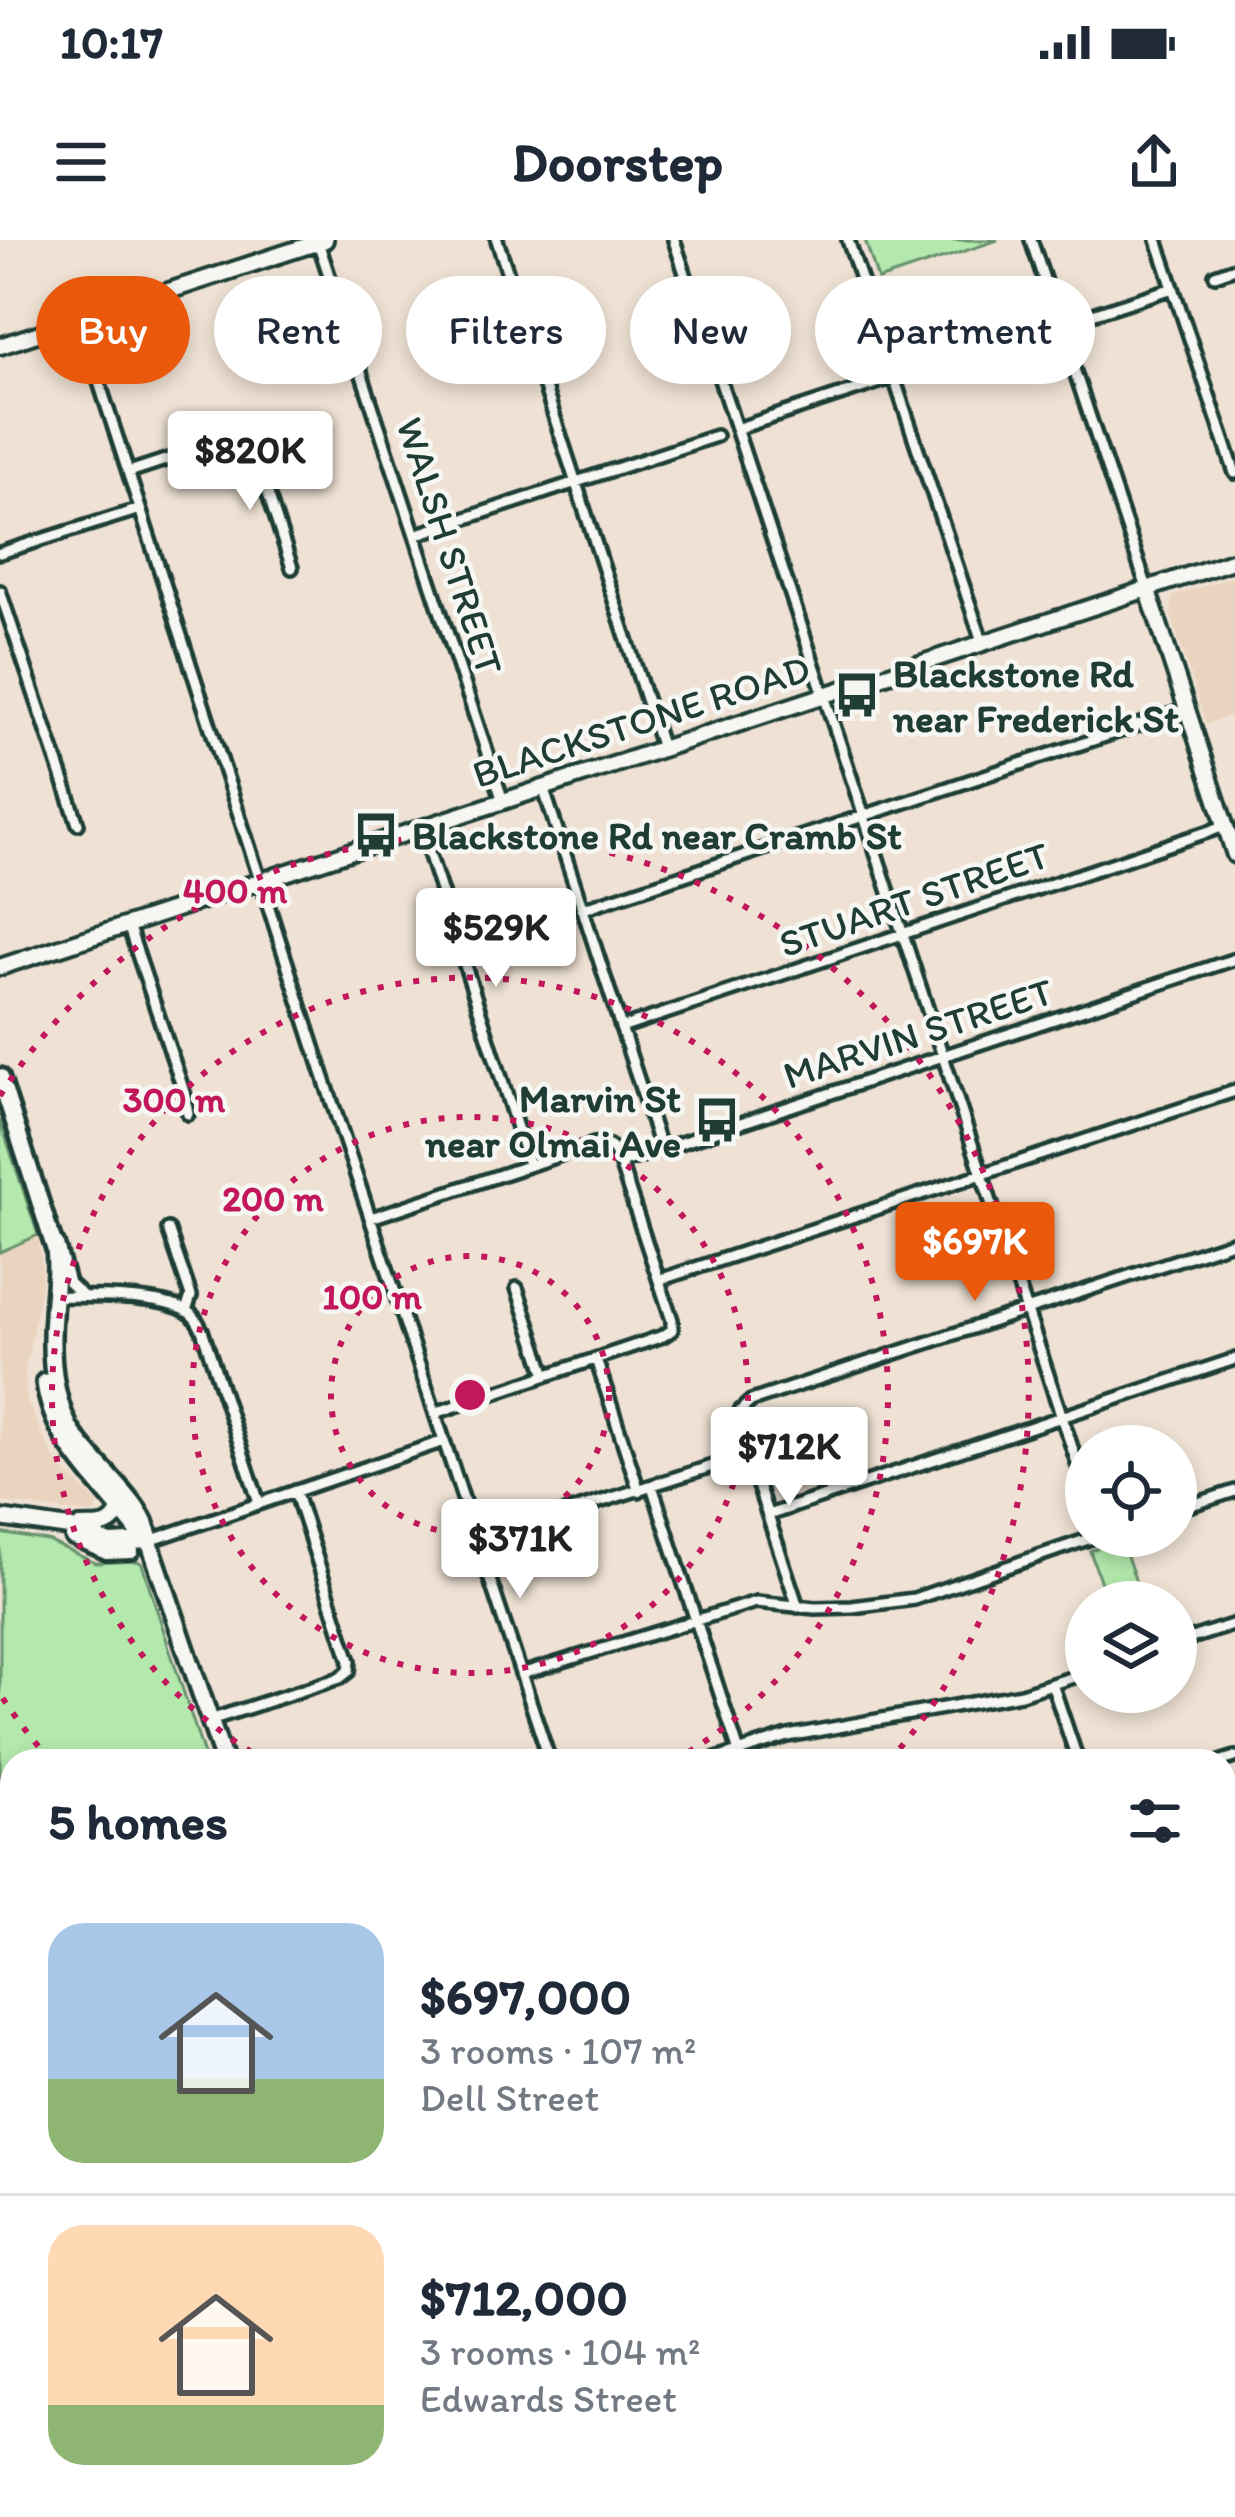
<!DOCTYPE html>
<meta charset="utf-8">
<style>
body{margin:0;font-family:Itim,sans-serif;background:#f2f2f3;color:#1f2937;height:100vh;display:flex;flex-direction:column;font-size:45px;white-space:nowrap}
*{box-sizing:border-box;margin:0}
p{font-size:39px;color:#747a83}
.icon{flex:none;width:66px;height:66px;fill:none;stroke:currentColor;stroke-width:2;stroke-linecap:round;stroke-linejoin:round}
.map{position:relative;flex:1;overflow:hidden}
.drawer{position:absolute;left:0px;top:1509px;width:1236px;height:768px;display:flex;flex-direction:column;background:#fff;border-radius:36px 36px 0 0;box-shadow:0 6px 18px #0003}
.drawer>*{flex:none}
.hud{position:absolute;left:36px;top:36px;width:1164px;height:108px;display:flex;gap:24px}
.tools{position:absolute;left:1065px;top:1185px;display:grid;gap:24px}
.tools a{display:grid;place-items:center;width:132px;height:132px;border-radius:50%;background:#fff;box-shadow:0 6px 18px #0003;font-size:60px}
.price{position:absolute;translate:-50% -102px;padding:0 27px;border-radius:12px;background:#fff;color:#222;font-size:39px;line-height:78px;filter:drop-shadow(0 3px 6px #0008)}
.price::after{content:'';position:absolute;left:50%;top:72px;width:36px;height:27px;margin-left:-18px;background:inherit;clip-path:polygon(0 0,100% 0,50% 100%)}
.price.current{background:#ea580c;color:#fff}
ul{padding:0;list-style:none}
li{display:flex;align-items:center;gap:36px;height:300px;padding:0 48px}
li+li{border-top:3px solid #e0e1e3}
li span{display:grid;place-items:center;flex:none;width:336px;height:240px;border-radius:36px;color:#555}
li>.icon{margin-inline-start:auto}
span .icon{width:144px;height:144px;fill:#fffc;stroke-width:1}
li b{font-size:51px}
h2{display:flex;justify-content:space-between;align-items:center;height:144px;padding:0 48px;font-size:51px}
.pill{padding:0 42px;border-radius:54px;background:#fff;box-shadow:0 6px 18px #0003;font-size:42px;line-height:108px}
.pill.current{background:#ea580c;color:#fff}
.status{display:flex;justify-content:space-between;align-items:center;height:84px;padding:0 60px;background:#fff;direction:ltr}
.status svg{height:33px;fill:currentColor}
header{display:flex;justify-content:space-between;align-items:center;height:156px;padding:0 48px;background:#fff;font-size:54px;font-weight:700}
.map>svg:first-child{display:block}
.built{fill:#ead4bf}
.green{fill:#b3e9ac;stroke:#699370;stroke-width:3}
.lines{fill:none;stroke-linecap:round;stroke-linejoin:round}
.street-casing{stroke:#1f3d34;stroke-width:18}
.secondary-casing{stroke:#1f3d34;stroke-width:22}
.primary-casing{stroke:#1f3d34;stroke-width:24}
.street{stroke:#f6f6f2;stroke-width:9}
.secondary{stroke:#f6f6f2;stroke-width:14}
.primary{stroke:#f6f6f2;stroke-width:15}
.ring{fill:none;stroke:#c2185b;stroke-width:6;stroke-dasharray:6 12}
.labels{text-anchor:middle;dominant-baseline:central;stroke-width:9;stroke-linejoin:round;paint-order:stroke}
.street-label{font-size:39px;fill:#1f3d34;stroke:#f6f6f2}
.poi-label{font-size:39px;font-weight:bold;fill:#1f3d34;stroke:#f6f6f2;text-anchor:start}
.centre{fill:#c2185b;stroke:#f6f6f2;stroke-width:6}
.ring-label{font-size:36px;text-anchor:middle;font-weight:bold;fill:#c2185b;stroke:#f6f6f2;stroke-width:9;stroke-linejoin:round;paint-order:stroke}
</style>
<div class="status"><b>10:17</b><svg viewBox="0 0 49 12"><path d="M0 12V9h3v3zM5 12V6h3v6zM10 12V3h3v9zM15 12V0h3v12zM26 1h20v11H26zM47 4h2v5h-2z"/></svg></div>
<header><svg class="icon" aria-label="menu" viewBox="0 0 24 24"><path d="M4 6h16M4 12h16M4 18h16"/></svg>Doorstep<svg class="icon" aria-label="share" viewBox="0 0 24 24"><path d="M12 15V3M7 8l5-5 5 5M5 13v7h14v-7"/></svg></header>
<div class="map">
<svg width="1235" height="2277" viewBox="0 0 1235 2277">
<rect width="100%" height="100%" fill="#efe2d4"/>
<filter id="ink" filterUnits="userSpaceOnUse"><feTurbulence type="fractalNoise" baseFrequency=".00833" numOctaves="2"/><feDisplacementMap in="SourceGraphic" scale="24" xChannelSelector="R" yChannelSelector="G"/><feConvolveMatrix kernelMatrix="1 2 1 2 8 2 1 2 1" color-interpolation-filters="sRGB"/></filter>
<g filter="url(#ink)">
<path class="built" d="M1235 336V474L1206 484 1171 376 1172 356Z
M38 995 42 1024 41 1044 25 1132 27 1162 53 1216 68 1235 98 1263 97 1271 90 1274 0 1262V1012Z
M1232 1665 1235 1666V1800L1224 1804V1668Z"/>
<path class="green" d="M865 0H998L878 40Z
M0 880 38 995 0 1012Z
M0 1293 48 1301 96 1323 138 1321 142 1324 206 1521H12V2231L0 2235Z
M1121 1299 1143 1362H1087L1102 1346 1090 1311Z"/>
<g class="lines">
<g class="street-casing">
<path id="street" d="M497 0 662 508
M674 0 1086 1250
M848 0 983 404
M1031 0 1147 348
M1157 0 1235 233
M318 2 503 561
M1215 35 1235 28
M1083 77 1173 48
M79 80 323 835 550 1521
M736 189 1026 94
M129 232 238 196H247L251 201 292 328
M415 295 716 196
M0 313 140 269
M0 351 78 584
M543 547 661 910
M421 588 529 925
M582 669 1187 469
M128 685 184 852 188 874
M621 788 1225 586
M620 923 1235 719
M371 978 594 904C610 902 615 909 620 923L672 1080V1090L663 1096 435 1173
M168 989 191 1056 186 1071
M58 1003 69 1043 83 1056
M659 1040 1235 851
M517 1048 546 1135
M55 1056C88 1057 165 1054 191 1074 197 1079 198 1083 202 1090L259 1263
M596 1119 639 1251
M652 1246 742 1521
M1176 1270 1235 1251
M768 1275 1235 1119
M149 1301 444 1201
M477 1301 747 1215
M798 1367 737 1182 740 1171 751 1161 1235 1001
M1176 1403 1235 1384
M521 1434 756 1362 815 1368 852 1367 914 1359 1097 1296
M1052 1444 1078 1521
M210 1480 340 1438 349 1431 350 1421 295 1251
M710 1521 788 1496 1021 1454 1086 1433
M1222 1521 1235 1517
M1224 1914 1235 1948
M1224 2181 1235 2178
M324 2265 328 2277
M634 2265 638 2277
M796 2265 800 2277
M931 2265 935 2277
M1071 2265 1075 2277
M1196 2265 1200 2277
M812 2277 848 2265"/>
</g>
<g class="secondary-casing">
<path id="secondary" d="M0 106 325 0
M1147 348 1235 615
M0 727 1235 320
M0 1278 69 1288 111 1303 149 1301
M80 1287C95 1286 110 1290 118 1273L117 1264
M73 1297 107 1312 131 1311
M471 2265 475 2277"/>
</g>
<g class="primary-casing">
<path id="primary" d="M0 837 55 1009C58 1032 54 1052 53 1075 50 1113 52 1152 69 1187 87 1221 150 1266 149 1301L224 1521
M45 1142C53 1206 103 1243 139 1293L149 1301
M1224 1653 1235 1649
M0 2250 12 2246
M0 2269 12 2265"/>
</g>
<use href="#street" class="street"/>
<use href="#secondary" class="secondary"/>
<use href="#primary" class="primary"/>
</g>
</g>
<g class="ring">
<circle cx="470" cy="1155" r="139"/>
<circle cx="470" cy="1155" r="278"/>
<path d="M267 1521A418 418 0 1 1 673 1521"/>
<path d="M50 1520A557 557 0 0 1 0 1454M0 856A557 557 0 1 1 890 1520"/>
</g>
<defs>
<g id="bus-bare" transform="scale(3.6)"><path d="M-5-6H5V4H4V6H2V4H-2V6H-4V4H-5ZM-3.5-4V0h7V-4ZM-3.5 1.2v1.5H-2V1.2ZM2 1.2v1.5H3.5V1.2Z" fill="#1f3d34" stroke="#f6f6f2" stroke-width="2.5" paint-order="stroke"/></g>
</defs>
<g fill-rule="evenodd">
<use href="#bus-bare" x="857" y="455"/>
<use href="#bus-bare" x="376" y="595"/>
<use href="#bus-bare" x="717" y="880"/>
</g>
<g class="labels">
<g class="street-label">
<text transform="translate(450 306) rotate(72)">WALSH STREET</text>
<text transform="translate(641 481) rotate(-18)">BLACKSTONE ROAD</text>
<text transform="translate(914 659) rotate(-19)">STUART STREET</text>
<text transform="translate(918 793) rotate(-18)">MARVIN STREET</text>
</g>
<g class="poi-label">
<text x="893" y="433">Blackstone Rd<tspan x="893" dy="45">near Frederick St</tspan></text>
<text x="412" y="595">Blackstone Rd near Cramb St</text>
<text x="681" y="858" text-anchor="end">Marvin St<tspan x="681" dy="45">near Olmai Ave</tspan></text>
</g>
</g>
<circle cx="470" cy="1155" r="18" class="centre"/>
<g class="ring-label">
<text x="235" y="663">400 m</text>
<text x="174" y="872">300 m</text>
<text x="273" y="971">200 m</text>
<text x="372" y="1069">100 m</text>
</g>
</svg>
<div class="tools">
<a><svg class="icon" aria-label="locate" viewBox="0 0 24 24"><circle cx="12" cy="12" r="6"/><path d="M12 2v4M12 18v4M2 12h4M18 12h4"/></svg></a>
<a><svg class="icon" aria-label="layers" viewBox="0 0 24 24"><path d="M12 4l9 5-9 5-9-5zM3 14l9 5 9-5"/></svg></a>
</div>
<b class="price" style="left:250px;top:273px">$820K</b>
<b class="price" style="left:496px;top:750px">$529K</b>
<b class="price current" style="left:975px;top:1064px">$697K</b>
<b class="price" style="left:789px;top:1269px">$712K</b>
<b class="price" style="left:520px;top:1361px">$371K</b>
<div class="hud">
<a class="pill current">Buy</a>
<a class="pill">Rent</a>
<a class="pill">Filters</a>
<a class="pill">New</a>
<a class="pill">Apartment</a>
</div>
<section class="drawer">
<h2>5 homes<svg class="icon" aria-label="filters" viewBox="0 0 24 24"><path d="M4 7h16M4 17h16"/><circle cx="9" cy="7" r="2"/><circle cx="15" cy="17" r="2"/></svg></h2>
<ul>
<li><span style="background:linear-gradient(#a9c7e8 65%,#8fb573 0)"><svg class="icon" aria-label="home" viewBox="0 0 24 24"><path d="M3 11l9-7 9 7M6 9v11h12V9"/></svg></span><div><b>$697,000</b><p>3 rooms · 107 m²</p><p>Dell Street</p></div></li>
<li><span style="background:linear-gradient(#ffd9b3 75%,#8fb573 0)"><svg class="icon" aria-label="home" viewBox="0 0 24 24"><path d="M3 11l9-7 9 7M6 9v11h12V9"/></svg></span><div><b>$712,000</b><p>3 rooms · 104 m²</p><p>Edwards Street</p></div></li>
</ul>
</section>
</div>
